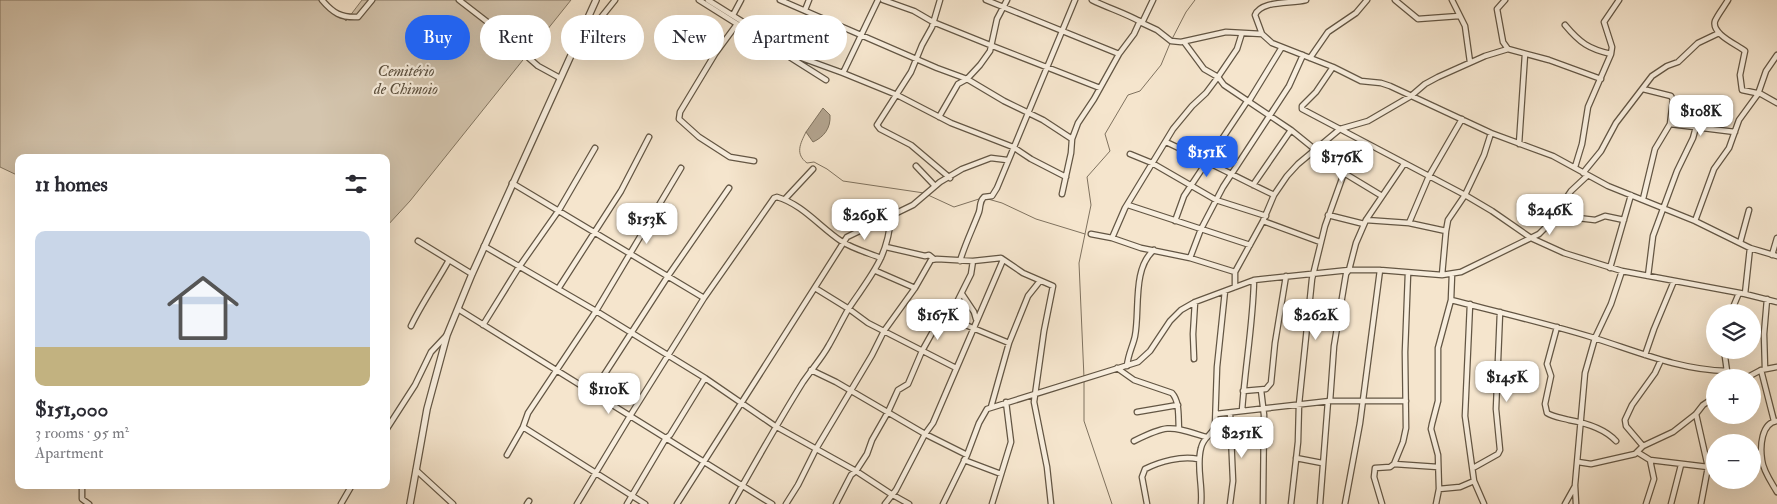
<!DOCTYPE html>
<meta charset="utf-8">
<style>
body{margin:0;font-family:"IM FELL Double Pica",serif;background:#f2f2f3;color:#2b2b33;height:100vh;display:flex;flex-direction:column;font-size:19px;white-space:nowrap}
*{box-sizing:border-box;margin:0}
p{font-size:16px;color:#7c7c81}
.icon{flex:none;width:28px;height:28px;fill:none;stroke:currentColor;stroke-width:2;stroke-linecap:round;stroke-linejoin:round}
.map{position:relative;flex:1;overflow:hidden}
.drawer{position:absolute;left:15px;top:154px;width:375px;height:335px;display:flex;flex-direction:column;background:#fff;border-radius:10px;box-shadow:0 5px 20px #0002}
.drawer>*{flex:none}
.top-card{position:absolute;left:405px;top:15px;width:475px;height:45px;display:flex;gap:10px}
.fabs{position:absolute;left:1706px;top:304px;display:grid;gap:10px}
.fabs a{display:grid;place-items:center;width:55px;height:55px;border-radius:50%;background:#fff;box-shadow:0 5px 20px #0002;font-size:25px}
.price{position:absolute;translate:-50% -42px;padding:0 11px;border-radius:10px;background:#fff;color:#222;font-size:16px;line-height:32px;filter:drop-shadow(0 1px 2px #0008)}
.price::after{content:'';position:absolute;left:50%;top:30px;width:15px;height:11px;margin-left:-8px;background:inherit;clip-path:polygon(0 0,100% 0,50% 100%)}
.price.current{background:#2563eb;color:#fff}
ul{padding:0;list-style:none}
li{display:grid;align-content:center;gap:10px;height:265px;padding:0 20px}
li span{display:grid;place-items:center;height:155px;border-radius:10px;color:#555}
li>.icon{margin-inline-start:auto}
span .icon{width:90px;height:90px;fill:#fffc;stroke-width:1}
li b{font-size:21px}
h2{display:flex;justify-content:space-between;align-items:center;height:60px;padding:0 20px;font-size:21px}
.pill{padding:0 18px;border-radius:22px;background:#fff;box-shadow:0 5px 20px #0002;font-size:18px;line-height:45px}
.pill.current{background:#2563eb;color:#fff}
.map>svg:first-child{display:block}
.green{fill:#d4c5ae;stroke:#837662}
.water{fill:#b3a48f;stroke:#7f725f}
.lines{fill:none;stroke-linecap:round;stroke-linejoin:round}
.stream{stroke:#7f725f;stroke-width:1}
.minor-casing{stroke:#635644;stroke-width:7}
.tertiary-casing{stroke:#635644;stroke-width:8}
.minor{stroke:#f8eede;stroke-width:4.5}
.tertiary{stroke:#f8eede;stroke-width:5.5}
.labels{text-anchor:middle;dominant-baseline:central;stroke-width:4.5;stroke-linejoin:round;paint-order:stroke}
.park-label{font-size:16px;font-style:italic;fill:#5a4e3d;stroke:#f8eede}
</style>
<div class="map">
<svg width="1777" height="504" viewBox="0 0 1777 504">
<rect width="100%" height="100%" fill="#f5e5cd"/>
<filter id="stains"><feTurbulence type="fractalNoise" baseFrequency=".004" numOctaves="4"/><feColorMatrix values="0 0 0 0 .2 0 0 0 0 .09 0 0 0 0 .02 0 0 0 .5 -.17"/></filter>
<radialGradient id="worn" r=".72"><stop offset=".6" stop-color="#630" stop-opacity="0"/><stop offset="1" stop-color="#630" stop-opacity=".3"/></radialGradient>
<path class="green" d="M0 0H324L346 21 362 0H571L410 201 387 226 389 238 386 242V158H19V176L0 167Z"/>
<path class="water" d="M823 108 830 115C831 128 824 137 813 142L806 132Z"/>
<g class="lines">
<path class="stream" d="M806 132C800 144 795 154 807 163L814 162 827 169 843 181 924 193
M928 195 954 207 982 198
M988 199 1002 203 1036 219 1085 234
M1084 378 1079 263 1091 205 1087 177 1110 151 1105 134 1128 95 1140 91 1161 65 1171 41 1186 12 1195 0
M1084 382V421L1112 504"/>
<g class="minor-casing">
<path id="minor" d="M322 0C333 13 341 18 358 17L372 0
M459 0 490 24 538 66 560 78
M699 0 826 80
M708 0 799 57 843 73 897 95 951 123 1013 147 1031 159 1066 177
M780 0 937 68 967 79 1004 101 1043 120 1072 139
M883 0 914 11 933 22 990 45 1100 88
M940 0 932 27 922 45 911 72 877 125 880 129 911 145 950 178
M986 0 1119 54
M1092 0C1108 8 1125 13 1141 22
M1153 0 1142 23 1157 30 1171 41 1181 42 1226 32 1262 34 1272 43 1333 67 1361 81 1381 83 1390 86 1491 133 1553 156 1608 186 1695 221 1750 248 1777 256
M1395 0 1418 19 1459 16
M1452 0 1465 26 1470 62
M1505 0 1497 9 1503 42 1508 49 1549 60 1601 79
M1728 0C1724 7 1718 14 1715 21 1711 34 1738 45 1745 51L1740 75 1742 90 1761 94 1777 103
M805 10 809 0
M733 15 741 0
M737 24 715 54 680 112 679 119 699 137 730 157 754 161
M1565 25C1580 43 1589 49 1611 54
M1262 34 1255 15C1261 0 1291 4 1306 0
M1184 42 1204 69 1218 77 1224 85 1291 130 1344 173 1382 196
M575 50 615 0
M1310 58 1328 32 1356 13 1367 0
M1333 67 1316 92 1302 106V109L1465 195 1492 211 1531 238 1564 253 1622 271 1745 294 1777 302
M843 73 878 0
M1643 89 1671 96 1673 100 1670 124 1655 149 1643 199
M939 117 958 84 967 79 980 65 990 51 997 19 1007 0
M1670 124 1735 132
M1166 142C1203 159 1238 178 1274 195
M1519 144 1525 54
M1130 154 1152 163 1216 200 1266 216
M916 166 935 186
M1575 167 1582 144 1588 107 1611 54 1612 47 1604 22 1619 0
M1583 173 1601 151 1616 123 1652 76 1667 66 1678 62 1698 43 1719 33
M512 183 704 298
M1253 185 1291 130
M1062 194 1071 153 1072 139 1078 123 1094 99 1119 54 1134 34 1140 21
M785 199 813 169
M1128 205 1250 245
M1557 210 1578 218 1595 220 1605 216 1624 220
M1328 215 1364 224
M1366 220 1409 223 1446 231
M1175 221 1184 196 1246 103 1249 101 1282 47
M1263 221 1320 242
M1695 221 1714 169 1729 148 1739 120 1758 94 1766 71 1777 55
M1409 223 1429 176 1462 119
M1091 234 1112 238 1141 248 1190 258 1235 272
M1112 238 1125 208 1173 129 1192 106 1206 93 1218 77 1237 49 1242 33
M418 241 472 274
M1740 243 1749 210
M484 246 596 311 705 378 775 426 856 471 891 494 909 504
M886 247 925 256 929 255 934 259
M1772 255 1777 238
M1190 258 1201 229 1223 187 1289 86 1303 55
M960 261C965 244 973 228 979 212 981 205 979 202 984 197L992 196 997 188 1075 0
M1610 268 1631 195
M876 271 915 288
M1442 275 1446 231 1448 220 1465 195 1484 155 1491 133
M1648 276 1653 236 1677 171 1693 138 1696 127
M1235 287V272L1263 221 1274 195 1287 176 1298 164 1340 129 1368 121 1411 96 1425 84 1438 77 1485 56 1508 49
M815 288 849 309 868 323 956 368
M558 289 621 191 649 137
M962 294 974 312 976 319
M1745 294 1750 248
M1451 300C1498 312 1545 323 1591 337 1636 351 1679 370 1727 371
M1470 304 1465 416 1474 481 1484 504
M458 309 772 504
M1310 309 1338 313
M1731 312 1739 293
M949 318 971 274 973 261
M483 325 519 267 559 210 595 148
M411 326C422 303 437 282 449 260
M1557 327 1547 364 1551 376 1545 404 1547 413C1553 417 1562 418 1569 420 1586 423 1604 428 1616 441
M1724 350 1727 371 1730 378
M1645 355 1654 329 1674 281
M1194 359 1193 334 1195 302
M1127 366C1128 354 1133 346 1135 336 1140 311 1132 268 1154 250
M1117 368 1134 380 1172 393C1180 402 1178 417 1179 429
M1765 369 1764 334 1767 299
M811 370 836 382 925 434 967 455
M1761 370 1774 421
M1746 378 1761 370 1777 367
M1261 390 1264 415 1263 504
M1243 391 1266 389 1271 383 1275 343 1286 276
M593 392 668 276 729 188
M1330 401 1334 346 1346 274 1349 270 1356 243 1366 220 1404 164
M991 407 1009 343 1028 296 1040 281
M1242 411C1245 367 1253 324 1254 280
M1137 412 1178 405
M1230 413 1233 481 1230 504
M1216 414 1330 401H1406
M1696 414 1708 467 1701 504
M1777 421C1761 423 1760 447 1762 460 1763 471 1772 483 1777 492
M523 427 645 504
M386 430 415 385 431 352 446 336
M1134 441C1169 424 1169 426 1206 437
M1643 446 1626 426 1625 420 1632 405 1655 373 1661 360
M1637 452 1650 460 1708 467
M507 455 523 427 528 413 596 311 681 168
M1296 458 1322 463
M964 460 1001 474
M1578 462 1591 464 1635 454 1643 446 1673 432 1696 414 1703 405 1715 397
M1394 464 1403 442 1406 428 1405 352 1408 273
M1473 468 1498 454 1500 450 1496 409 1500 312
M416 470 453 504
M82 485V499L89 504
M1439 489 1460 487 1474 481
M341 504 352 485
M527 504 529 501
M577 504 630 416 704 298 774 198 777 197C802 204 820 227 841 241 853 249 869 253 881 258
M627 504 666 438 670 435 705 378
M677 504 847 237 913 205 940 182 962 169 991 158 1007 160
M732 504C755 463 778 422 803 382 811 370 822 358 829 345 836 333 842 320 849 308 871 275 888 258 891 216
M786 504 798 485 816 449 872 355 884 331 915 288 931 260 937 259 973 261 1001 258 1023 273 1053 286 1044 331 1034 402 1047 467 1051 504
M836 504 851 475 856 471 867 454 872 440 888 412 898 390 908 384 922 351 941 317 944 316 1009 343
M885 504 896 490 925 434 933 423 1003 260
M943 504 967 455 979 423 987 409 1138 362 1150 351 1170 321 1181 310 1195 302 1254 280 1349 270H1380L1442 275 1461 272 1539 234 1548 225 1571 191 1587 176
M992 504 1011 442 1006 402
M1147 504 1142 477 1145 469C1161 461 1181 456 1198 459
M1201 504C1203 485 1196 467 1201 448 1204 435 1213 436 1215 425L1217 367 1225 291
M1291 504 1298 442 1299 404 1312 279 1325 226 1344 173
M1320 504 1328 401
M1345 504 1360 423 1380 270
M1382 504 1374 477 1375 468 1390 467 1394 464 1438 467
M1436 504 1439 489 1438 455 1431 429 1432 424 1438 401V348L1451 300 1452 274
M1565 504 1575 486
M1576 504 1575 485 1585 373 1595 338 1611 304 1622 271
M1646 504 1654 479 1650 460
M1671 504 1681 465"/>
</g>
<g class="tertiary-casing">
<path id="tertiary" d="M410 504 427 409 447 335 472 274 596 0"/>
</g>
<use href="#minor" class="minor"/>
<use href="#tertiary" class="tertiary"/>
</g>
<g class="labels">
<g class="park-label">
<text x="406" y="71">Cemitério<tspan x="406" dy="18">de Chimoio</tspan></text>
</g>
</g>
<rect width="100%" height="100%" filter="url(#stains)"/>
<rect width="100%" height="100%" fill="url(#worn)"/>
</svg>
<div class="fabs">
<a><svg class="icon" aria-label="layers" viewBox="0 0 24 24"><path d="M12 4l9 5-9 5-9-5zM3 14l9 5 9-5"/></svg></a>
<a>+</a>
<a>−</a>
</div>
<b class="price" style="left:1701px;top:137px">$108K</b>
<b class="price current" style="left:1207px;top:178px">$151K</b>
<b class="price" style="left:1342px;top:183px">$176K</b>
<b class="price" style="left:1550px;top:236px">$246K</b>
<b class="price" style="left:865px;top:241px">$269K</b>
<b class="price" style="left:647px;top:245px">$153K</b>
<b class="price" style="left:938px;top:341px">$167K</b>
<b class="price" style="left:1316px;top:341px">$262K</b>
<b class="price" style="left:1507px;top:403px">$145K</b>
<b class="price" style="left:609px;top:415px">$110K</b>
<b class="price" style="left:1242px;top:459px">$251K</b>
<div class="top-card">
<a class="pill current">Buy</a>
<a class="pill">Rent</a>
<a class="pill">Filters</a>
<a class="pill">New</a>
<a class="pill">Apartment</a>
</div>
<section class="drawer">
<h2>11 homes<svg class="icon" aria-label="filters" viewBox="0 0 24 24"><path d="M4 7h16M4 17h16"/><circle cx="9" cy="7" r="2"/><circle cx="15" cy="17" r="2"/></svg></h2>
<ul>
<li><span style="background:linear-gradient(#c9d6e8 75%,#c2b280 0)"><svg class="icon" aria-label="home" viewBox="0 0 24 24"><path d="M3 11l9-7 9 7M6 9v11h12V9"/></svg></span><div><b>$151,000</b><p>3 rooms · 95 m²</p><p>Apartment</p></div></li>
</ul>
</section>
</div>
